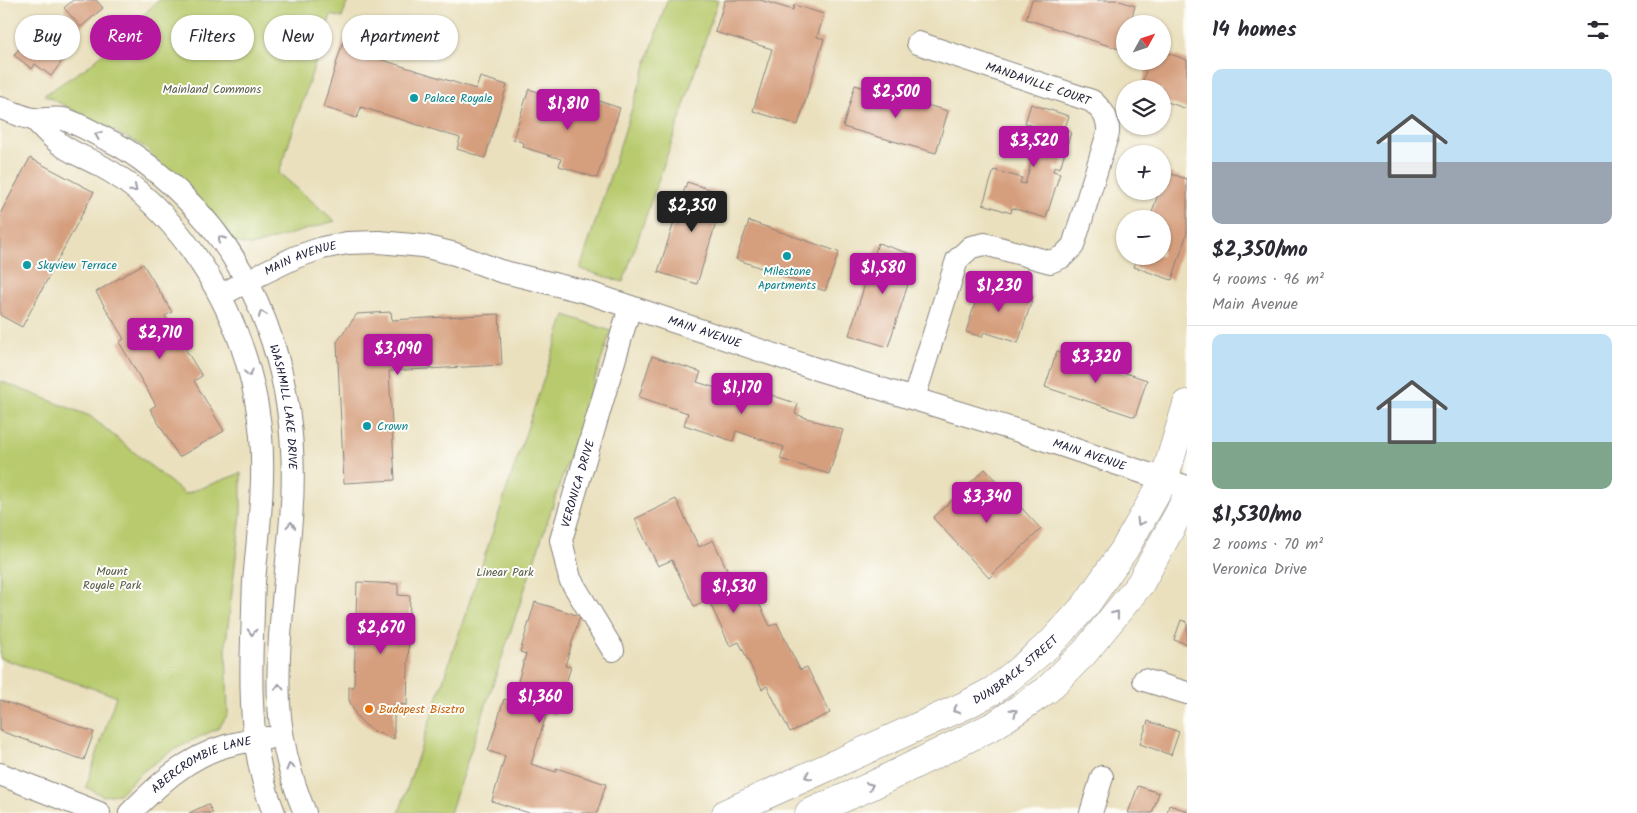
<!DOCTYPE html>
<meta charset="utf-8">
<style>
body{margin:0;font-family:Kalam,sans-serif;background:#f2f2f3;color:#2b2b33;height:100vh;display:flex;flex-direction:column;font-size:19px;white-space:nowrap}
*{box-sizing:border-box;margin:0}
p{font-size:16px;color:#7c7c81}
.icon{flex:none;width:28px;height:28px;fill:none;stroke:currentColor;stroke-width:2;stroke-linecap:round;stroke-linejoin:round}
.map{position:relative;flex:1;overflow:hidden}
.side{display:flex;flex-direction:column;background:#fff;width:450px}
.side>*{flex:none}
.banner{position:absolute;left:15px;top:15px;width:475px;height:45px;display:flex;gap:10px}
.needle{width:32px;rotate:50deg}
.buttons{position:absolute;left:1116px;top:15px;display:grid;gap:10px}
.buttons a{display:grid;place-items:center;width:55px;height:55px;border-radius:50%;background:#fff;box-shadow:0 1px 4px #0004;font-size:25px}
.price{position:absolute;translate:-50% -42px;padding:0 11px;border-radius:5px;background:#b5179e;color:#fff;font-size:16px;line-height:32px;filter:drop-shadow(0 1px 2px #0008)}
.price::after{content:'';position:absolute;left:50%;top:30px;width:15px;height:11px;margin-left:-8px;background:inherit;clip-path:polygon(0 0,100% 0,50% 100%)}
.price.current{background:#222;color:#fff}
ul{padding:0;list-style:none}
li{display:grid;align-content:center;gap:10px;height:265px;padding:0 25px}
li+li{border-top:1px solid #e1e1e2}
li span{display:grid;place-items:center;height:155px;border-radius:10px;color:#555}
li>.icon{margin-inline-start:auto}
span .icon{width:90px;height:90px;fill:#fffc;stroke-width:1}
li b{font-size:21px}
h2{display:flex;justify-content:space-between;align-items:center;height:60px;padding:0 25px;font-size:21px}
.tag{padding:0 18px;border-radius:22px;background:#fff;box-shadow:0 1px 4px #0004;font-size:18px;line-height:45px}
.tag.current{background:#b5179e;color:#fff}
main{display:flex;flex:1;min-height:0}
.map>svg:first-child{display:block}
.green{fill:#b8ca6d;stroke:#6d7654}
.building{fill:#d59e7d}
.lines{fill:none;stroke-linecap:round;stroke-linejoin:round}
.minor-casing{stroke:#86817c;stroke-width:24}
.major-casing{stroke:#86817c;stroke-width:29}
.minor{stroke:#fff;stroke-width:22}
.major{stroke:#fff;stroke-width:28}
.oneway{stroke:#9c9ca7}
.culture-dot{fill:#0f9aa8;stroke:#fdfcf7;stroke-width:2}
.food-dot{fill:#e8710a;stroke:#fdfcf7;stroke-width:2}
.labels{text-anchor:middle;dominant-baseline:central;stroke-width:4;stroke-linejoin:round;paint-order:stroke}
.street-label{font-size:12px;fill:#22223b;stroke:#fdfcf7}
.park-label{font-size:12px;fill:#565d4c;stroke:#fdfcf7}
.culture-label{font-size:12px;fill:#0d838f;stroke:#fdfcf7;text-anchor:start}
.food-label{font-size:12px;fill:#c56008;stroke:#fdfcf7;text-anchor:start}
</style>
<main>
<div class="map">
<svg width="1187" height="813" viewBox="0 0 1187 813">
<rect width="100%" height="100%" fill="#fdfcf7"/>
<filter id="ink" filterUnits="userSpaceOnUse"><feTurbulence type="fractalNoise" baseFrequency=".02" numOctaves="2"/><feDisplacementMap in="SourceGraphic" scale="10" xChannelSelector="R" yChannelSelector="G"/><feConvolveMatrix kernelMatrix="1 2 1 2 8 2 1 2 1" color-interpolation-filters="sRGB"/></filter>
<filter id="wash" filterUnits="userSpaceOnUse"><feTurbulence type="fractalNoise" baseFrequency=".0096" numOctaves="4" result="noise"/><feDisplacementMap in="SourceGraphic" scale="20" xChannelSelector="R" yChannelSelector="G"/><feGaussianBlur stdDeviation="1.12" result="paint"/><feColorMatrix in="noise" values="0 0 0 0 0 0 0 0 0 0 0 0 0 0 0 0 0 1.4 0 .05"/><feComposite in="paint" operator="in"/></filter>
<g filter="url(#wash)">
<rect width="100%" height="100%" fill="#eae0bd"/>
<path class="green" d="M159 0H348L342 18 331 15 279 173 335 221 251 246 235 242 145 147 44 95 90 65Z
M667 0H718L679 121 623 282 580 269Z
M565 315 611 331 450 813H399Z
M0 381 90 416 185 494 241 473V514L226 643 228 714 219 728 191 741 167 754 142 772 119 794 103 796 86 787 116 696 0 658Z"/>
<g id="blocks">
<path class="building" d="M73 0H96L103 8 81 27 64 8Z
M725 0H760L793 10 794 5 824 14 817 37 824 39 798 125 753 111 772 49 715 32Z
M1032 0H1117L1135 6 1130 24H1125V39L1122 50 1026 19Z
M41 20 59 33 55 38 71 49 51 76 35 64 32 69 14 55Z
M345 35 380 46 376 58 476 89 480 77 507 85 485 158 457 149 460 138 361 107 357 118 323 107Z
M1162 51 1187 60V109L1162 100V89H1140L1149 61H1162Z
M855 85 948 111 936 153 843 127Z
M529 89 584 107 587 97 620 108 597 178 559 166 561 159 523 147 524 143 513 139Z
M1031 104 1069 116 1064 130 1071 132 1060 168 1055 166 1053 171 1060 173 1046 218 1012 208 1011 213 983 204 994 170 1022 178 1020 183 1025 184 1032 160 1029 159 1039 128 1025 123Z
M30 158 94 192 22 327 0 315V214Z
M1165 172 1187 179V233L1172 280 1134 267 1138 256H1162V219H1150L1159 191H1162V181Z
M687 182 725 194 697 284 658 272Z
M749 221 839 252 825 291 736 259Z
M878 243 917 256 888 347 849 335Z
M143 264 172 312 165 316 202 376 194 381 224 431 179 457 150 409 156 405 119 342 124 339 96 292Z
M982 281 1033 297 1018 343 984 332 982 337 966 332Z
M391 312 392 320 499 314 502 365 389 371 395 480 344 483 337 342 357 314Z
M1057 351 1147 380 1135 417 1045 387Z
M652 356 701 372 697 382 747 398 750 388 798 404 795 414 843 430 829 474 780 459 784 447 736 431 733 441 684 425 688 413 639 397Z
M985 469 1041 529 989 578 933 518Z
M676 499 699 547 713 540 735 586 748 580 770 626 777 623 800 670 807 667 830 713 790 732 767 686 762 689 739 642 730 646 708 599 694 606 672 560 658 566 635 519Z
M357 582 398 584V595L410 596 407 705 394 704V739L373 731 363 723 356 715 349 700V687H354Z
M535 602 580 616 565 666 571 667 556 715 547 712 531 764 556 772V768L606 784 597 813H529L492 801 505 756 488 751 504 699 512 702 526 654 520 652Z
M1181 620 1187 622V644L1174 640Z
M0 700 94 732 84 760 0 731Z
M1148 721 1179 732 1171 755 1140 744Z
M1138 786 1159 793 1152 813H1128Z
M208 804 213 813H189Z
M1169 805 1187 811V813H1167Z"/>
</g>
</g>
<g filter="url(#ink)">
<use href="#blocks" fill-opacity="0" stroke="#86817c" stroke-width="1"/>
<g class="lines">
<g class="minor-casing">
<g id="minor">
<path id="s1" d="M0 108C11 111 22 117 33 119 42 121 53 117 63 119 75 122 95 133 106 139 133 151 158 172 179 192 269 277 301 398 291 519 286 580 276 643 279 704 281 742 291 779 305 813"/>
<path d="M34 119C43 128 52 139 63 146 74 154 89 159 101 166 132 183 160 209 181 236 227 294 254 363 261 436 265 484 258 534 254 582 253 601 253 619 252 638 250 699 251 755 274 813"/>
<path id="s2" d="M221 295 263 273 296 257 322 248 347 243 379 242 423 246 455 254 500 271 586 292 813 368 1022 432 1187 487"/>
<path d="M914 398 957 260 971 247 985 244 1050 262 1062 257 1073 246 1108 133C1109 118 1103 111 1092 101L918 43"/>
<path id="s3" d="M613 650 570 579 561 540 630 307"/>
<path d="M1144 680 1187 693"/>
<path d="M0 774 99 813"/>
<path id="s4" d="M130 813C158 785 187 757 226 746 240 742 254 740 268 738"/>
<path d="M1091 813 1102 777"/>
</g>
</g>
<g class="major-casing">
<g id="major">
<path id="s5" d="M726 813 966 705 994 690 1018 671 1052 642 1085 606 1124 550 1164 480 1187 404"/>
<path d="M809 813 869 787 995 725 1047 690 1085 652 1140 584 1178 515 1187 496"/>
</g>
</g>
<use href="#minor" class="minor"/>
<use href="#major" class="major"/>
</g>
<defs><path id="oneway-chevron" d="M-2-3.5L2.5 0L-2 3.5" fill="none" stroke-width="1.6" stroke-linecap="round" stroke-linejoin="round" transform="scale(1.25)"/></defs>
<g class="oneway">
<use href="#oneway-chevron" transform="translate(98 135) rotate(-156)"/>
<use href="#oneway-chevron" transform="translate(134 189) rotate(40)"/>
<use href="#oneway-chevron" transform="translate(221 239) rotate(-126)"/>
<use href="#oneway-chevron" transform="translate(262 314) rotate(-111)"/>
<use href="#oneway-chevron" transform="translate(249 373) rotate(78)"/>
<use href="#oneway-chevron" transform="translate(1140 522) rotate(120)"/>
<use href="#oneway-chevron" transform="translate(291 525) rotate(-85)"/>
<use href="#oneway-chevron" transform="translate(1116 614) rotate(-52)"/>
<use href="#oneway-chevron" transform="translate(252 632) rotate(92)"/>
<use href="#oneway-chevron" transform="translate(279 687) rotate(-91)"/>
<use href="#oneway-chevron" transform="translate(956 710) rotate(156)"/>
<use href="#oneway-chevron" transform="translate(1014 712) rotate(-34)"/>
<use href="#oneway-chevron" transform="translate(290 767) rotate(-105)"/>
<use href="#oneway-chevron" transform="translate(808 776) rotate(156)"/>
<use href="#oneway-chevron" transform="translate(870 786) rotate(-25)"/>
</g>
</g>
<g class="culture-dot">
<circle cx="414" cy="98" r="5"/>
<circle cx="787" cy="256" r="5"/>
<circle cx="27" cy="265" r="5"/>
<circle cx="367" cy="426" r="5"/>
</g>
<circle class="food-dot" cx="369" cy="709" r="5"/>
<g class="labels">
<g class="street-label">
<text transform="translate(1038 84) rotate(19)">MANDAVILLE COURT</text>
<text stroke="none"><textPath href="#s2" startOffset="88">MAIN AVENUE</textPath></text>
<text stroke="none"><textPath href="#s2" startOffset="508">MAIN AVENUE</textPath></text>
<text stroke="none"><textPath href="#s1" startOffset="448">WASHMILL LAKE DRIVE</textPath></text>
<text stroke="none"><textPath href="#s2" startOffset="912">MAIN AVENUE</textPath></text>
<text stroke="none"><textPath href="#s3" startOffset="182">VERONICA DRIVE</textPath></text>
<text stroke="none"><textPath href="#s5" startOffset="324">DUNBRACK STREET</textPath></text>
<text stroke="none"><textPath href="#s4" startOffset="88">ABERCROMBIE LANE</textPath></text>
</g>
<g class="park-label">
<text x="212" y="89">Mainland Commons</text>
<text x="112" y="571">Mount<tspan x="112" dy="14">Royale Park</tspan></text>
<text x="505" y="572">Linear Park</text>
</g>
<g class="culture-label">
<text x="424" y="98">Palace Royale</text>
<text x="37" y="265">Skyview Terrace</text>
<text x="787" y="271" text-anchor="middle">Milestone<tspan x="787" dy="14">Apartments</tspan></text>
<text x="377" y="426">Crown</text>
</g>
<g class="food-label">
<text x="379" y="709">Budapest Bisztro</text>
</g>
</g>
</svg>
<div class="buttons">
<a><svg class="needle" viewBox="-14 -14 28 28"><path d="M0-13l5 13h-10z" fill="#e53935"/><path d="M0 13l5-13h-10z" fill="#7c7c81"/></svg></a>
<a><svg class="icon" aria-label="layers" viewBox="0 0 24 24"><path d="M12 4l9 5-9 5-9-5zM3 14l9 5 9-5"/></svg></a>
<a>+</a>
<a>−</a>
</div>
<b class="price" style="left:896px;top:119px">$2,500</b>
<b class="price" style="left:568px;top:131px">$1,810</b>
<b class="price" style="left:1034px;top:168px">$3,520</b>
<b class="price current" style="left:692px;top:233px">$2,350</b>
<b class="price" style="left:883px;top:295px">$1,580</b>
<b class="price" style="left:999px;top:313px">$1,230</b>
<b class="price" style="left:160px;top:360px">$2,710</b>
<b class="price" style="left:398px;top:376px">$3,090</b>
<b class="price" style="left:1096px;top:384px">$3,320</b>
<b class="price" style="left:742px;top:415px">$1,170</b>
<b class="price" style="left:987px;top:524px">$3,340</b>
<b class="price" style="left:734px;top:614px">$1,530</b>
<b class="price" style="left:381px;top:655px">$2,670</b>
<b class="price" style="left:540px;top:724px">$1,360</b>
<div class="banner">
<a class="tag">Buy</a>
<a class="tag current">Rent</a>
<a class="tag">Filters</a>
<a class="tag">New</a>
<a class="tag">Apartment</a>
</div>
</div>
<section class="side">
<h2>14 homes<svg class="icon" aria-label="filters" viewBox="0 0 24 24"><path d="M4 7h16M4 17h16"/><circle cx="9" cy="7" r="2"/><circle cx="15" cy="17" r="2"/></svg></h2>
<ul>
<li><span style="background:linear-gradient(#bfe0f5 60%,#9aa5b1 0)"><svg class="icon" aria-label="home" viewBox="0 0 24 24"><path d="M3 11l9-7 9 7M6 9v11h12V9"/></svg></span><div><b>$2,350/mo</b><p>4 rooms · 96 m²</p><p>Main Avenue</p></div></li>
<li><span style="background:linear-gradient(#bfe0f5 70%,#7fa58c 0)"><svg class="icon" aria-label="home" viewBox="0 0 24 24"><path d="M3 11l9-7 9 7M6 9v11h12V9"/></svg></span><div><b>$1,530/mo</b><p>2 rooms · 70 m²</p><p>Veronica Drive</p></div></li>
</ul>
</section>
</main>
